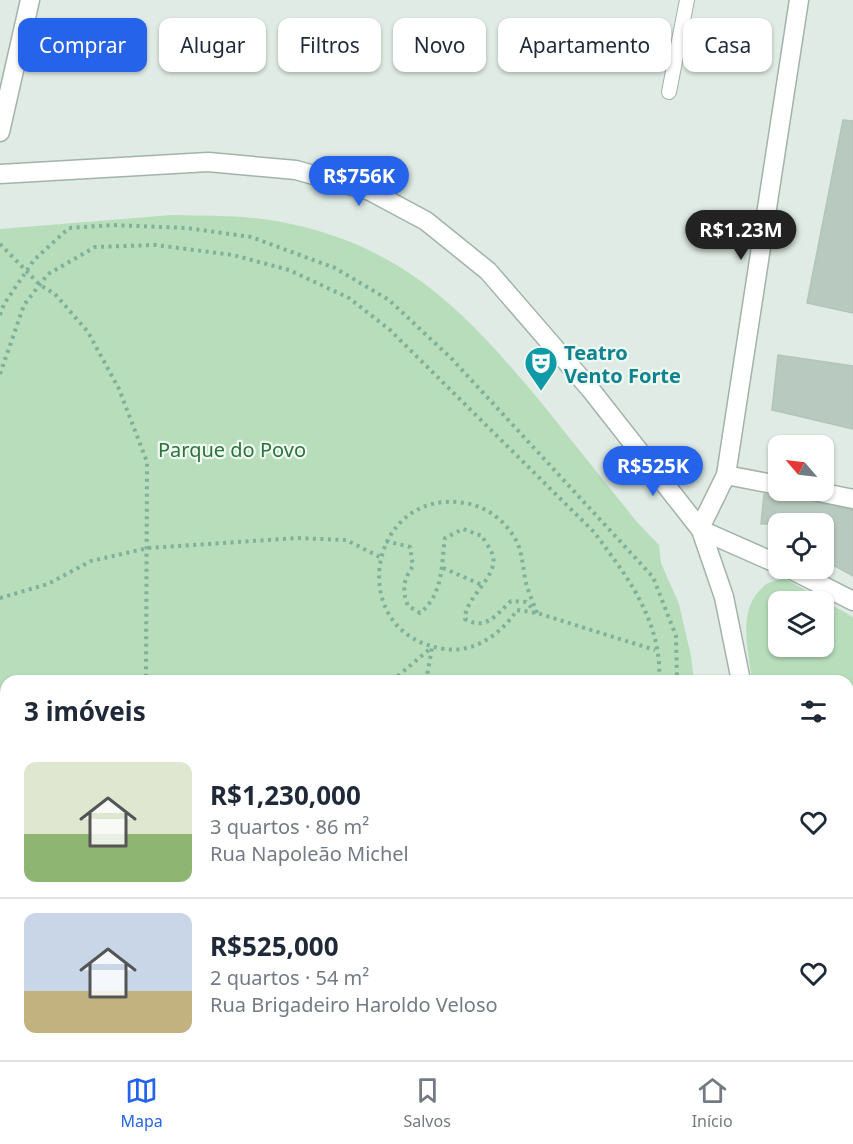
<!DOCTYPE html>
<html lang="pt">
<meta charset="utf-8">
<style>
body{margin:0;font-family:"Noto Sans",sans-serif;background:#f6f6f7;color:#1f2937;height:100vh;display:flex;flex-direction:column;font-size:22px;white-space:nowrap}
*{box-sizing:border-box;margin:0}
p{font-size:20px;color:#747a83}
.icon{flex:none;width:33px;height:33px;fill:none;stroke:currentColor;stroke-width:2;stroke-linecap:round;stroke-linejoin:round}
.map{position:relative;flex:1;overflow:hidden}
.drawer{position:absolute;left:0px;top:675px;width:854px;height:386px;display:flex;flex-direction:column;background:#fff;border-radius:18px 18px 0 0;box-shadow:0 2px 4px #0004}
.drawer>*{flex:none}
.hud{position:absolute;left:18px;top:18px;width:818px;height:54px;display:flex;gap:12px}
.needle{width:39px;rotate:298deg}
.buttons{position:absolute;left:768px;top:435px;display:grid;gap:12px}
.buttons a{display:grid;place-items:center;width:66px;height:66px;border-radius:12px;background:#fff;box-shadow:0 2px 4px #0004;font-size:30px}
.price{position:absolute;translate:-50% -51px;padding:0 14px;border-radius:21px;background:#2563eb;color:#fff;font-size:20px;line-height:39px;filter:drop-shadow(0 2px 3px #0008)}
.price::after{content:'';position:absolute;left:50%;top:36px;width:18px;height:14px;margin-left:-9px;background:inherit;clip-path:polygon(0 0,100% 0,50% 100%)}
.price.selected{background:#222;color:#fff}
ul{padding:0;list-style:none}
li{display:flex;align-items:center;gap:18px;height:150px;padding:0 24px}
li+li{border-top:2px solid #e0e1e3}
li span{display:grid;place-items:center;flex:none;width:168px;height:120px;border-radius:12px;color:#555}
li>.icon{margin-inline-start:auto}
span .icon{width:72px;height:72px;fill:#fffc;stroke-width:1}
li b{font-size:26px}
h2{display:flex;justify-content:space-between;align-items:center;height:72px;padding:0 24px;font-size:26px}
.pill{padding:0 21px;border-radius:12px;background:#fff;box-shadow:0 2px 4px #0004;font-size:21px;line-height:54px}
.pill.selected{background:#2563eb;color:#fff}
.tabs{display:flex;justify-content:space-around;align-items:center;height:84px;border-top:2px solid #e0e1e3;background:#fff;font-size:16px;color:#747a83}
.tabs a{display:grid;justify-items:center;gap:3px}
.tabs .selected{color:#2563eb}
.map>svg:first-child{display:block}
.green{fill:#b7ddbb;fill-rule:evenodd}
.building{fill:#b8c9bf;stroke:#b2c5ba;stroke-width:1.5}
.lines{fill:none;stroke-linecap:round;stroke-linejoin:round}
.service-casing{stroke:#a2b3aa;stroke-width:16}
.minor-casing{stroke:#a2b3aa;stroke-width:21}
.tertiary-casing{stroke:#a2b3aa;stroke-width:21}
.primary-casing{stroke:#c1c8c5;stroke-width:21}
.path{stroke:#7fb098;stroke-width:4;stroke-dasharray:3 4.5;stroke-linecap:butt}
.service{stroke:#fff;stroke-width:14}
.minor{stroke:#fff;stroke-width:18}
.tertiary{stroke:#fff;stroke-width:18}
.primary{stroke:#62a287;stroke-width:18}
.labels{text-anchor:middle;dominant-baseline:central;stroke-width:4.5;stroke-linejoin:round;paint-order:stroke}
.culture-label{font-size:20px;font-weight:bold;fill:#0d838f;stroke:#f0f8f2;text-anchor:start}
.park-label{font-size:20px;fill:#297439;stroke:#f0f8f2}
</style>
<div class="map">
<svg width="853" height="1060" viewBox="0 0 853 1060">
<rect width="100%" height="100%" fill="#dfebe4"/>
<path class="green" d="M172 215C207 216 242 215 276 221 405 244 469 315 548 411 577 448 607 484 636 521L659 545 661 563 679 604 691 656 694 681H6V1054H716L717 1060H0V229Z
M784 578 853 617V696L848 693V681H752C749 651 736 611 763 587 767 582 778 580 784 578ZM778 602H824V646H778Z"/>
<path class="building" d="M843 120 853 121V313L807 303Z
M778 355 853 366V429L772 410Z
M764 494 783 495 853 510V576L824 560V524H761Z"/>
<g class="lines">
<g class="service-casing">
<path id="service" d="M669 92 687 0"/>
</g>
<g class="minor-casing">
<path id="minor" d="M726 475 778 485
M809 490 853 499
M700 528 726 475 799 0
M701 530 778 564
M788 568 853 601"/>
</g>
<g class="tertiary-casing">
<path id="tertiary" d="M0 132 30 0
M0 174 208 162 296 170 370 191 426 221 488 271 591 390 701 530 724 597 741 681"/>
</g>
<g class="primary-casing">
<path id="primary" d="M848 707 853 712
M848 811 853 802
M848 1018 853 1026
M817 1054 821 1060"/>
</g>
<path class="path" d="M0 244 40 285 55 294 88 332 119 389 147 462 146 681
M0 315 4 304 34 260 69 228 112 225 187 228 251 237 335 268 389 300 452 359 653 577 676 636 677 681
M0 374 24 305 48 274 95 247 156 245 233 255 289 270 349 298 390 330 594 532C627 576 663 623 659 681
M386 541 410 547 413 566C403 580 402 591 408 606L420 613C444 593 441 566 445 538L463 529 482 536C485 542 491 549 493 556 498 577 465 597 465 619 486 631 496 615 511 601L526 602 535 611
M443 568 482 585
M0 598 48 584 91 561 148 548 296 538 346 540 380 557
M537 613C533 601 527 590 525 578 522 561 522 546 510 531 499 516 483 506 465 503 367 487 343 635 445 649 475 653 501 634 517 610L537 613 655 650
M392 681 432 647
M426 681 432 648
M0 702 6 709
M0 926 6 927
M0 1028 6 1027
M88 1054 89 1060
M359 1054 372 1060
M619 1054 620 1060
M656 1054V1060
M687 1054 688 1060
M29 1060 34 1054
M155 1060 158 1054"/>
<use href="#service" class="service"/>
<use href="#minor" class="minor"/>
<use href="#tertiary" class="tertiary"/>
<use href="#primary" class="primary"/>
</g>
<defs>
<g id="theatre-pin" transform="scale(1.725)"><path d="M0 17L-7.5 6A9.5 9.5 0 1 1 7.5 6Z" fill="#0f9aa8" stroke="#f0f8f2"/><path d="M-5-5.5Q0-4 5-5.5V0Q5 5 0 6Q-5 5-5 0ZM-3.3-2.5H-1v1.5H-3.3ZM1-2.5H3.3v1.5H1ZM-2.8 1Q0 5.5 2.8 1Z" fill="#fff"/></g>
</defs>
<g fill-rule="evenodd">
<use href="#theatre-pin" x="541" y="363"/>
</g>
<g class="labels">
<g class="culture-label">
<text x="564" y="352">Teatro<tspan x="564" dy="23">Vento Forte</tspan></text>
</g>
<g class="park-label">
<text x="232" y="449">Parque do Povo</text>
</g>
</g>
</svg>
<div class="buttons">
<a><svg class="needle" viewBox="-14 -14 28 28"><path d="M0-13l5 13h-10z" fill="#e53935"/><path d="M0 13l5-13h-10z" fill="#747a83"/></svg></a>
<a><svg class="icon" aria-label="locate" viewBox="0 0 24 24"><circle cx="12" cy="12" r="6"/><path d="M12 2v4M12 18v4M2 12h4M18 12h4"/></svg></a>
<a><svg class="icon" aria-label="layers" viewBox="0 0 24 24"><path d="M12 4l9 5-9 5-9-5zM3 14l9 5 9-5"/></svg></a>
</div>
<b class="price" style="left:359px;top:207px">R$756K</b>
<b class="price selected" style="left:741px;top:261px">R$1.23M</b>
<b class="price" style="left:653px;top:497px">R$525K</b>
<div class="hud">
<a class="pill selected">Comprar</a>
<a class="pill">Alugar</a>
<a class="pill">Filtros</a>
<a class="pill">Novo</a>
<a class="pill">Apartamento</a>
<a class="pill">Casa</a>
</div>
<section class="drawer">
<h2>3 imóveis<svg class="icon" aria-label="filters" viewBox="0 0 24 24"><path d="M4 7h16M4 17h16"/><circle cx="9" cy="7" r="2"/><circle cx="15" cy="17" r="2"/></svg></h2>
<ul>
<li><span style="background:linear-gradient(#dfe7d0 60%,#8fb573 0)"><svg class="icon" aria-label="home" viewBox="0 0 24 24"><path d="M3 11l9-7 9 7M6 9v11h12V9"/></svg></span><div><b>R$1,230,000</b><p>3 quartos · 86 m²</p><p>Rua Napoleão Michel</p></div><svg class="icon" aria-label="heart" viewBox="0 0 24 24"><path d="M12 20l-8-8c-3-5 5-10 8-4 3-6 11-1 8 4z"/></svg></li>
<li><span style="background:linear-gradient(#c9d6e8 65%,#c2b280 0)"><svg class="icon" aria-label="home" viewBox="0 0 24 24"><path d="M3 11l9-7 9 7M6 9v11h12V9"/></svg></span><div><b>R$525,000</b><p>2 quartos · 54 m²</p><p>Rua Brigadeiro Haroldo Veloso</p></div><svg class="icon" aria-label="heart" viewBox="0 0 24 24"><path d="M12 20l-8-8c-3-5 5-10 8-4 3-6 11-1 8 4z"/></svg></li>
</ul>
</section>
</div>
<nav class="tabs">
<a class="selected"><svg class="icon" aria-label="map" viewBox="0 0 24 24"><path d="M3 6l6-2 6 2 6-2v14l-6 2-6-2-6 2zM9 4v14M15 6v14"/></svg>Mapa</a>
<a><svg class="icon" aria-label="saved" viewBox="0 0 24 24"><path d="M7 4h10v16l-5-4-5 4z"/></svg>Salvos</a>
<a><svg class="icon" aria-label="home" viewBox="0 0 24 24"><path d="M3 11l9-7 9 7M6 9v11h12V9"/></svg>Início</a>
</nav>
